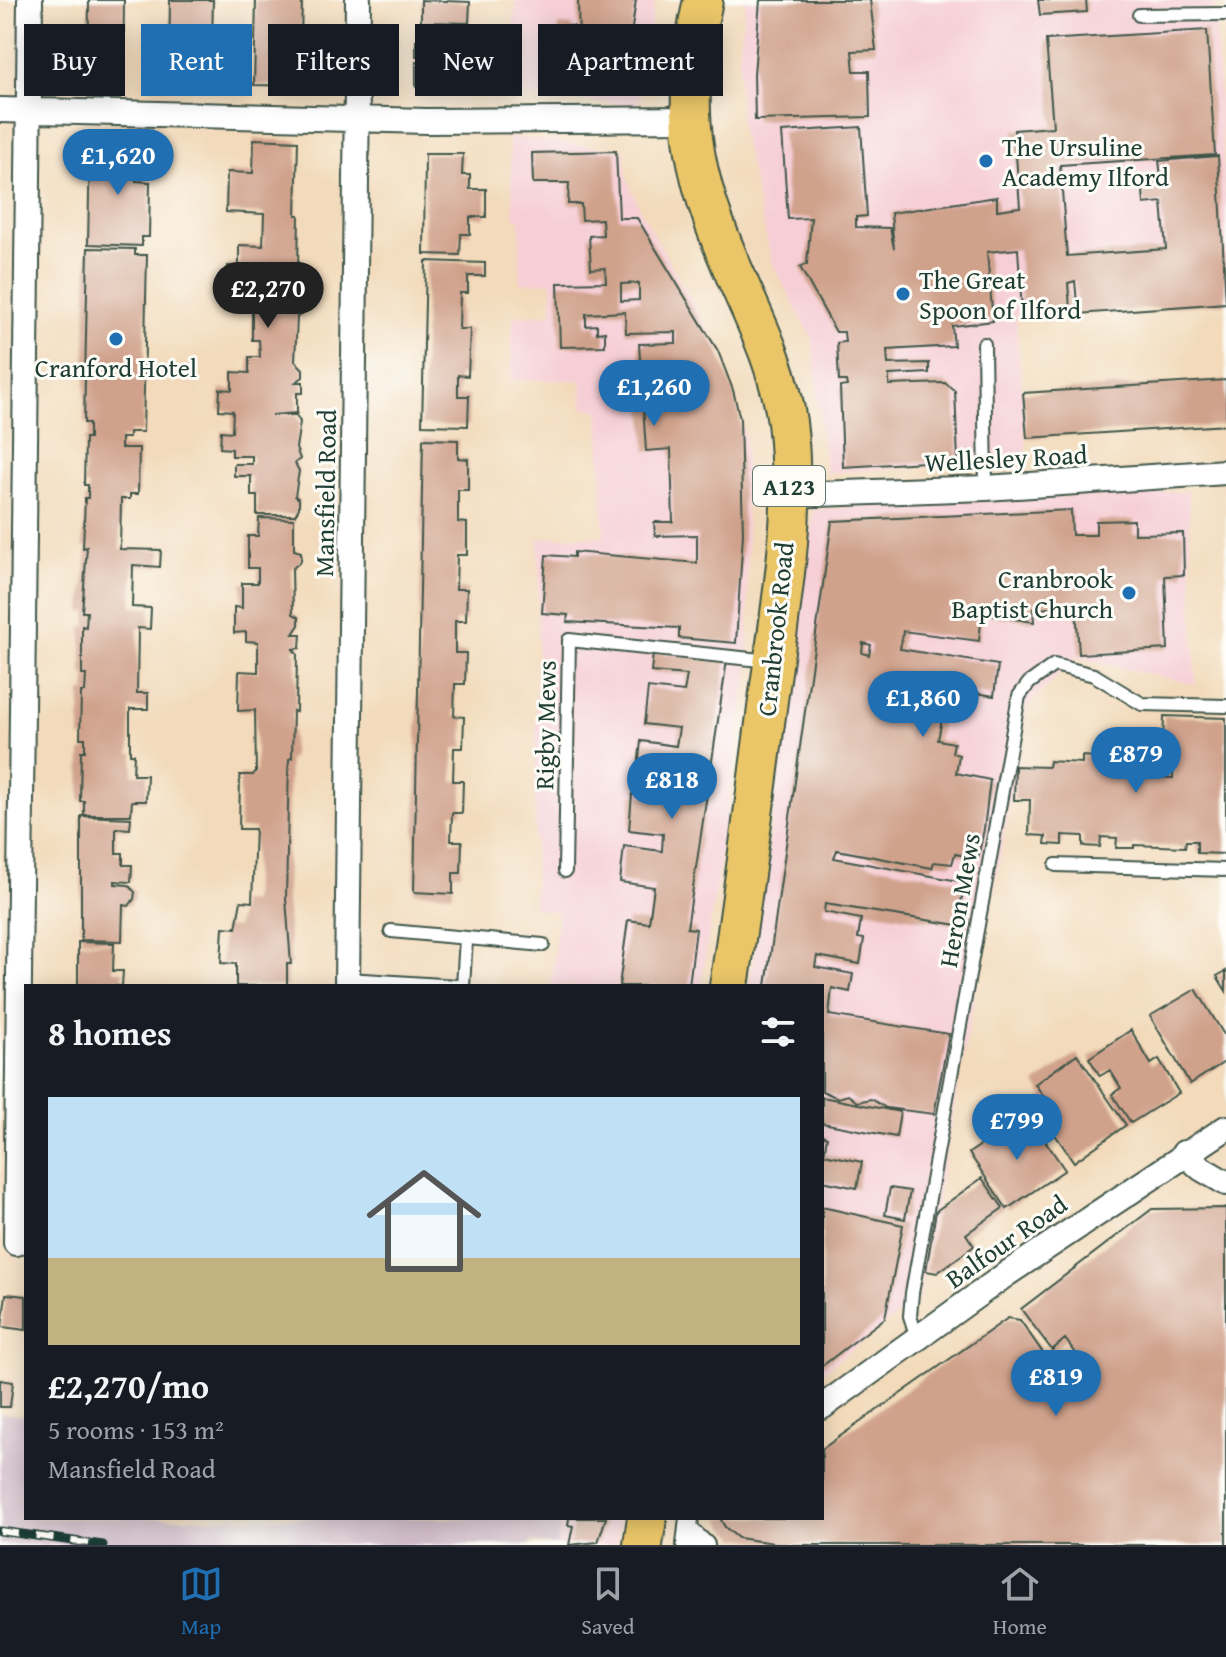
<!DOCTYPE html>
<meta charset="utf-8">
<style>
body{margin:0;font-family:"Gentium Book Plus",serif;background:#242831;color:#f1f3f6;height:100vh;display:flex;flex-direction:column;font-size:30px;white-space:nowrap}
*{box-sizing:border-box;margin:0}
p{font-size:26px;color:#9ea1a6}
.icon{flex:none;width:44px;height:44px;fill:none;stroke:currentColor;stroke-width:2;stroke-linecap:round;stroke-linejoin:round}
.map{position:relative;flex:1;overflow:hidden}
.details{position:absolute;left:24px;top:984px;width:800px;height:536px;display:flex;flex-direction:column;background:#171b24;border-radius:0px;box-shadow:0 4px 20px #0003}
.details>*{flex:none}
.banner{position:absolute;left:24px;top:24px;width:800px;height:72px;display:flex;gap:16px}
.price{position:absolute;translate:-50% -68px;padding:0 18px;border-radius:28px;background:#1f6fb2;color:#fff;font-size:26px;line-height:52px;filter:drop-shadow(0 2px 4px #0008)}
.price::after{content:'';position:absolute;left:50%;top:48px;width:24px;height:18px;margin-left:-12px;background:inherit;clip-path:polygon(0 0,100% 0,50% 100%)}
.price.selected{background:#222;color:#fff}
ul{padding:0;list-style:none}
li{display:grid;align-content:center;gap:16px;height:424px;padding:0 24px}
li span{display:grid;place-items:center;height:248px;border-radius:0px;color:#555}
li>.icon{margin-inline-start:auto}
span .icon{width:144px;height:144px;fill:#fffc;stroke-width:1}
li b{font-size:34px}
h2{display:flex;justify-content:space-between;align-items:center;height:96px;padding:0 24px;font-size:34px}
.pill{padding:0 28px;border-radius:0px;background:#171b24;box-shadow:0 4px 20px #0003;font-size:28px;line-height:72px}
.pill.selected{background:#1f6fb2;color:#fff}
.tab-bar{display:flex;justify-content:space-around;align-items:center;height:112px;border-top:2px solid #363941;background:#171b24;font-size:22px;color:#9ea1a6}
.tab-bar a{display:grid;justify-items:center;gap:4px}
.tab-bar .selected{color:#1f6fb2}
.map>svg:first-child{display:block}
.built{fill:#f6cfd6}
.industrial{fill:#d1bdc9}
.building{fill:#d0a28c;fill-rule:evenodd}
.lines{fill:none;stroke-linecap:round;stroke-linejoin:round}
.service-casing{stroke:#3f5548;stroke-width:16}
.pedestrian-casing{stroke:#3f5548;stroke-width:22}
.minor-casing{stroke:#3f5548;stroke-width:28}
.primary-casing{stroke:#3f5548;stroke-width:42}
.service{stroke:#fff;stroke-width:12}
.pedestrian{stroke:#fff;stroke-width:18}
.minor{stroke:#fff;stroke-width:24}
.primary{stroke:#ebc669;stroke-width:38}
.rail-casing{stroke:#1f3d34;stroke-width:9}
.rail{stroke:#fdfcf7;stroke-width:6;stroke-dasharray:18;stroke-linecap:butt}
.poi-dot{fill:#1f6fb2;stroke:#fdfcf7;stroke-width:3}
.labels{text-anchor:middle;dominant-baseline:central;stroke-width:6;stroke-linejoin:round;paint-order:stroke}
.shield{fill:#fdfcf7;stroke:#62766e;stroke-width:2}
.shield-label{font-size:24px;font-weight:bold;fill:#1f3d34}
.poi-label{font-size:26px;fill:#1f3d34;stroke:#fdfcf7;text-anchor:start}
.street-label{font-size:26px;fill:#1f3d34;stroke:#fdfcf7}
</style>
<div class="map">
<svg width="1226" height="1545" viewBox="0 0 1226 1545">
<rect width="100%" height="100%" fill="#fdfcf7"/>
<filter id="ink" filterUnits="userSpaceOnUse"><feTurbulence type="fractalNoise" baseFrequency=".0125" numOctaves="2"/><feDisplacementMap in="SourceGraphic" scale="16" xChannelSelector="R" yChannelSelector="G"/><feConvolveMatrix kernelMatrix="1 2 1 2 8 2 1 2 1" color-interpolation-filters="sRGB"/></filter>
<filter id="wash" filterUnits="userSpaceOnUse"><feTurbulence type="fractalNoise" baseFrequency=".006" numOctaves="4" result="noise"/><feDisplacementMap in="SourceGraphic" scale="32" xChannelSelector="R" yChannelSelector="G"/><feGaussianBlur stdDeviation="1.8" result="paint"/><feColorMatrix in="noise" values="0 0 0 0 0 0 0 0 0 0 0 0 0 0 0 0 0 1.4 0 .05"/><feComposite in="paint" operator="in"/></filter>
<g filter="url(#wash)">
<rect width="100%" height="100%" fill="#f2daba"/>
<path class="built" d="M516 0H655L638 106 505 92Z
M746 0H1214L1226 197V299L1016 315 1027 459 826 473 812 338 772 263 740 125 739 55Z
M509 137 624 150 627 178 641 211 718 348 745 436 749 665 701 986H551L558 912 534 909 539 538 604 536 599 410 583 408 581 380H511L513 316 552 314V282L520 283V219L514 217Z
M1188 491 1196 685 1076 657 1028 705 919 1299 822 1372V986H750L814 509Z
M561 1518H620L617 1545H557Z"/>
<path class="industrial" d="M0 1413 26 1416V1518H561L557 1545 531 1542 530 1545H0Z"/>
<g id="blocks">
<path class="building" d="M89 0H124L123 79 88 78Z
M170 0H213L211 84H193V66H169Z
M256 0H302L301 39 307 42V52L300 57V86L254 85Z
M421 0 470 2 469 23 421 22Z
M578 0H636L624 84 613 94 569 92V62H557L558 25 573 26 572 40 579 41Z
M760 0H870L876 50 852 51 854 71H869L870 117 755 120 754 74Z
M1038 0H1086L1087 12 1040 15Z
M420 28 462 29 465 76H461V87H416V62H421V56H416V40L420 41Z
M1207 30 1215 155 1060 165 1067 256 1166 249 1162 202 1144 204 1142 177 1161 176 1159 161 1218 156 1226 303 1078 314 1075 281 1068 283 1070 308 1022 311 1018 249 987 252 993 321 952 326 954 346 887 350 888 364 929 363V373L889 375V385L945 383 955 391 958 460 843 467 840 387 847 386 846 381H839L837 343 845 342 844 332H836L800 267 807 264 811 218 788 219 782 132 861 127 867 216 856 217V227L890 228 894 249 891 213 997 197V210L1020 207 1014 130 1053 127 1046 40Z
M254 139 298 141 296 215H299L298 267 302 268 300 302 304 304V313L297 317 295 361 303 369V377L296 382H303V393H297V413L272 415H296L300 422 296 448 300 459 295 463 299 471 295 496 299 499V508L295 515H257V496H251V476H234V464H252V456H232V449L220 448 221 431 232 432 233 411 219 410 220 389 232 390V372L249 373V357H260L259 340H252V298H225L228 266H239V245L263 246 264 214 226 212 227 172 253 173Z
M90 146 143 147V168H136V181L150 182 149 237H142V246L88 244Z
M616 151 619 218H637L718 351 733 390 740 419 743 534 736 643 679 638V628L567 622 568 615 542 613 546 555 574 557V552L697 563V535L655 536 654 522H673L671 449 646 451 639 344 676 343V332L626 333 625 312 586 314V326L597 325V333L605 332V346L560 347 558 283 606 282 605 268 591 269 589 236 603 235 602 219 582 220 581 204H568L569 183H533L532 153ZM639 283V300L621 301V284Z
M425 154H463L462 175H470V189H486V217H470V234H461L460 255 424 254Z
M88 248 135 249V255H147L143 432H129V438H121V448H139L138 494H130V499H121L120 549 161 550 160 567 133 565 132 607 151 608 150 629 138 628 137 693H148V709H130V754H134L133 775H147L146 801H132L131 815H84V801H80L81 751H85V738H80L81 692H85L86 675H82V626L86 627 87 612H82L87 547 83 548 85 498H88V485H84L85 438H89V423H84Z
M426 261 485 263V276H468V293H460L459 329H470L468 376 458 375V396H469L468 426 422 425Z
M1226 380V425L1027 438 1023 393Z
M423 439 458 440V458L468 459V490H458V522L467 523V555H457L456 589H467L466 621H455V653H466L465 684H455L454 716 464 717 463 748H454L453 781H463L462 813H452L451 841H462L461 873H453V894L414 892Z
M1071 510 1072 535H1096V521L1134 520V534L1183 533 1184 575 1165 576 1168 649 1079 654 1076 607 1033 609 1034 622 982 614 979 641 903 631 900 649 998 665 994 696 909 681 907 708 943 714 938 740 954 743 952 753 959 755 956 773 990 780 984 829 978 858 955 854 952 864 934 862 932 868 837 850 834 858 964 882 958 925 825 904 824 912 861 919 858 938 864 939 860 964 817 956 815 967 853 974 850 992 832 988 829 1015 949 1034 934 1114 886 1108 871 1099 857 1102 848 1095 838 1098 822 1091V986H766L832 521ZM863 643 871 645 869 655 862 653Z
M259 518 294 519V550L301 552V561L292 569 293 614 299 617V625L293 634H301L300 648 293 649 297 654 296 712 293 711 292 758 289 759 286 899 291 964H287V986H236V964L221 963 223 927 236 928 241 901 252 902 255 829H239L240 775H253L256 771 255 710 238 711 239 671 258 672V642L246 641V632L234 633V607L242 608V583H258V568H248V536H258Z
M653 653 727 660 687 928 696 929 689 986H619L628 920 649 923 654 887 620 882 624 846 662 851 663 834 629 830 632 794 669 799 671 781 637 777 641 741 676 746 679 728 644 724 648 688 684 692 687 675 651 672Z
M1164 716 1226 718V854L1197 853V841H1186L1185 847 1134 845V848H1116L1117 838 1101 837 1100 847 1083 846V836L1062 835V845L1045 844 1046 836 1029 835 1030 800H1014L1015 766 1048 767 1049 761 1082 763V756L1126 759V767H1133L1132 776 1173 778 1175 744H1163Z
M81 816 131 818 130 829 116 828V853H123V865H132L131 882 115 881V884L128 885 135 892 134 899 129 906 123 905 122 941 81 940Z
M78 942 114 943 113 971H123L122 986H78Z
M1226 971V991L1217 976Z
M1196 989 1226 1038V1061L1190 1084 1150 1016Z
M1131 1030 1151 1064 1159 1059 1179 1093 1131 1123 1112 1094 1121 1088 1110 1070 1100 1076 1089 1058Z
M1077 1054 1126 1125 1074 1162 1034 1104 1044 1097 1035 1084Z
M822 1097 900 1112 896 1137 822 1123Z
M1027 1114 1065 1170 1007 1209 969 1153Z
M822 1135 827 1137 824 1154 862 1162 857 1188 822 1181Z
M982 1178 1003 1208 966 1234 974 1246 937 1273 926 1271 936 1211Z
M890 1188 910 1191 905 1219 885 1215Z
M822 1207 903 1225 885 1318 822 1366Z
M1226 1208V1545H788L738 1538 725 1527 720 1518H822V1449L1008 1318 1020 1320 1069 1390 1092 1374 1065 1339 1052 1350 1021 1309 1152 1209Z
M6 1294 26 1296V1330L2 1327Z
M0 1380 13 1382 10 1407H0Z
M569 1518H606L598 1542 569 1545 573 1526 568 1525Z"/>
</g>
</g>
<g filter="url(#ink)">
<use href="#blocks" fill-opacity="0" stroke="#3f5548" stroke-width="2"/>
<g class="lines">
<g class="service-casing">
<path id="service" d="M1139 15 1226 14
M984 344 986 488
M1056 865 1226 870
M565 871 569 640 770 661
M391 931 543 945
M348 979 457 986
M463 986 466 938
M917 1338 910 1316 912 1293 1019 696 1029 683 1054 665 1094 675 1142 704 1226 706"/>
</g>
<g class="pedestrian-casing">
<path id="pedestrian" d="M689 1530 705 1545
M686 1545 689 1518"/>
</g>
<g class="minor-casing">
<path id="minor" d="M0 110 427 121 690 119
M789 495 986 488 1226 472
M347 986 358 0
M1184 1153 1202 1169 1226 1183
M16 1243 30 0
M822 1407 1008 1273 1226 1128"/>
</g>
<g class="primary-casing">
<path id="primary" d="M703 0C676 122 695 186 745 297 763 337 781 378 787 422 798 510 781 606 769 693 756 791 744 889 729 986
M643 1545 647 1518"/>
</g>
<use href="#service" class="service"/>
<use href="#pedestrian" class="pedestrian"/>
<use href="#minor" class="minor"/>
<use href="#primary" class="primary"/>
<g class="rail-casing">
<path id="rail" d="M0 1531 103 1545"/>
</g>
<use href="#rail" class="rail"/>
</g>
</g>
<g class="poi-dot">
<circle cx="986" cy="161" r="8"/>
<circle cx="903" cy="294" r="8"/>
<circle cx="116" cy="339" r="8"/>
<circle cx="1129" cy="593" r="8"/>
</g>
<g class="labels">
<rect class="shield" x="753" y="466" width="72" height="40" rx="6"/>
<g class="shield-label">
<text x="789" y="486">A123</text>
</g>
<g class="poi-label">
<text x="1002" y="146">The Ursuline<tspan x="1002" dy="30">Academy Ilford</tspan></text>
<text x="919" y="279">The Great<tspan x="919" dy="30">Spoon of Ilford</tspan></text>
<text x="116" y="367" text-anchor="middle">Cranford Hotel</text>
<text x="1113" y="578" text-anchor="end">Cranbrook<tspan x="1113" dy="30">Baptist Church</tspan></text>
</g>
<g class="street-label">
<text transform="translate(1006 458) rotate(-3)">Wellesley Road</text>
<text transform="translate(325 493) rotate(-89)">Mansfield Road</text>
<text transform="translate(775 629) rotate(-84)">Cranbrook Road</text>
<text transform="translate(545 725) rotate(-89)">Rigby Mews</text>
<text transform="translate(959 900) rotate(-80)">Heron Mews</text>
<text transform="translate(1006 1241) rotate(-35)">Balfour Road</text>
</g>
</g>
</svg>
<b class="price" style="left:118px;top:197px">£1,620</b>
<b class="price selected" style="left:268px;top:330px">£2,270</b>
<b class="price" style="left:654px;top:428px">£1,260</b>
<b class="price" style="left:923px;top:739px">£1,860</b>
<b class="price" style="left:1136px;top:795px">£879</b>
<b class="price" style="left:672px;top:821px">£818</b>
<b class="price" style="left:1017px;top:1162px">£799</b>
<b class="price" style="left:1056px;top:1418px">£819</b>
<div class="banner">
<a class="pill">Buy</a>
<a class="pill selected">Rent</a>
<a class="pill">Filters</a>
<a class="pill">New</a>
<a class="pill">Apartment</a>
</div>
<section class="details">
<h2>8 homes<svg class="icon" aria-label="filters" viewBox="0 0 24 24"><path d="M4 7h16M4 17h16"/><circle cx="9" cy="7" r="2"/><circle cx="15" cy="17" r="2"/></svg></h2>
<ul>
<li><span style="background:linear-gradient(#bfe0f5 65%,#c2b280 0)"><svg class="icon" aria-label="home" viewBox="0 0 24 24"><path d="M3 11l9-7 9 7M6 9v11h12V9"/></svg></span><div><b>£2,270/mo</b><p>5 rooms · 153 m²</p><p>Mansfield Road</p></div></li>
</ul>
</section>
</div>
<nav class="tab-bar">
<a class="selected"><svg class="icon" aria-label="map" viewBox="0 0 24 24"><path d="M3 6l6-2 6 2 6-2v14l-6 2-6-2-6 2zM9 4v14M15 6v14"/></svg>Map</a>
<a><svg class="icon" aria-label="saved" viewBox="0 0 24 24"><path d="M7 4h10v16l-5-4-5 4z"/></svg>Saved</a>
<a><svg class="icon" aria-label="home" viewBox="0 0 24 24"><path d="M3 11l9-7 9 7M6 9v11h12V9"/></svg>Home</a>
</nav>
